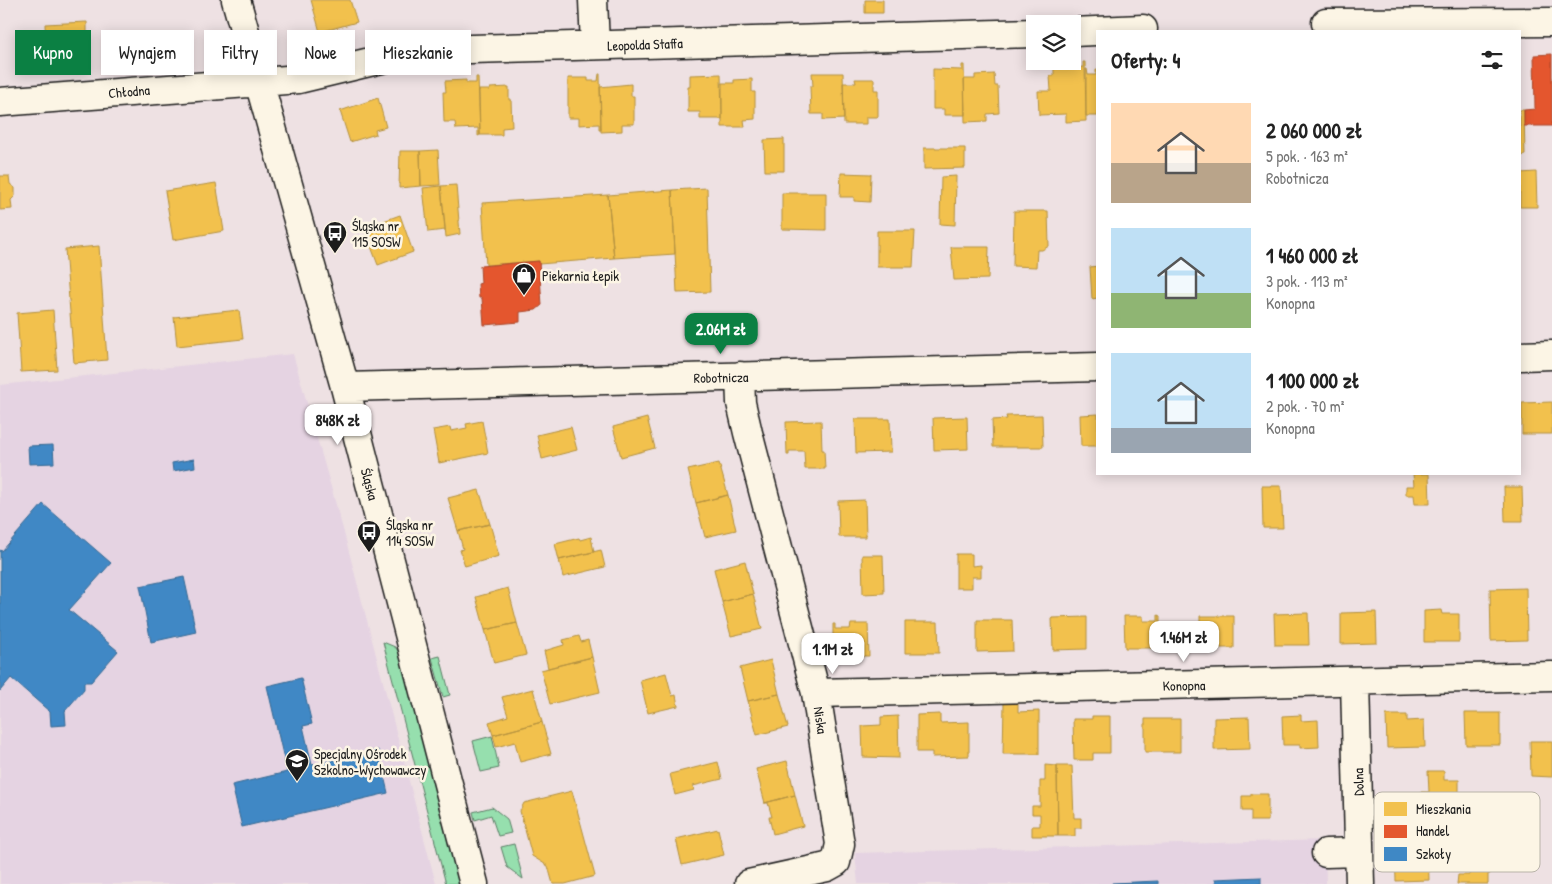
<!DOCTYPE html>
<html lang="pl">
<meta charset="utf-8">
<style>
body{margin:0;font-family:"Patrick Hand",sans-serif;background:#f6f6f6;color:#222;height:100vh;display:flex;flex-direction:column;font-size:19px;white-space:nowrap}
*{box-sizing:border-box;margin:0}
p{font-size:16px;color:#767676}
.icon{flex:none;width:28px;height:28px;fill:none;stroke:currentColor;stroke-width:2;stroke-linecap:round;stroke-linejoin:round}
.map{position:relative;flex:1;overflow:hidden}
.panel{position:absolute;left:1096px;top:30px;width:425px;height:445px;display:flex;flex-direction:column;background:#fff;border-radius:0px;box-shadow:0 2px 12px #0003}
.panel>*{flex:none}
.top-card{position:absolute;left:15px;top:30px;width:475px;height:45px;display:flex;gap:10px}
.tools{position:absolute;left:1026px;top:15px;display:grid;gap:10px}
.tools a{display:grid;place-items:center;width:55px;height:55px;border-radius:0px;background:#fff;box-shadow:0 2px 12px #0003;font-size:25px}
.price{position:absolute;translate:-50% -42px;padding:0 11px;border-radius:10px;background:#fff;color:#222;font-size:16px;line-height:32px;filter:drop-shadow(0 1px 2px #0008)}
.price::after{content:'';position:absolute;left:50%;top:30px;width:15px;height:11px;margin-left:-8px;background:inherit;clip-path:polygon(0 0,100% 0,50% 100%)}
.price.active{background:#0b8043;color:#fff}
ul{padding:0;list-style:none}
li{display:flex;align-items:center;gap:15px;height:125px;padding:0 15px}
li span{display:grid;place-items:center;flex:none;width:140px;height:100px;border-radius:0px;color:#555}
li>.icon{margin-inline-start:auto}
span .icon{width:60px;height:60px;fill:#fffc;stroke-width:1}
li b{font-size:21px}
h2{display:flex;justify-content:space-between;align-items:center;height:60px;padding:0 15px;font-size:21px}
.tag{padding:0 18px;border-radius:0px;background:#fff;box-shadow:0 2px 12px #0003;font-size:18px;line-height:45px}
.tag.active{background:#0b8043;color:#fff}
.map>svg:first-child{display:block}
.built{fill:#e5d3e2}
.green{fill:#96dfae;stroke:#597e65}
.homes{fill:#f2c14e;stroke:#b2903f}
.shops{fill:#e4572e;stroke:#a84529}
.schools{fill:#3f88c5;stroke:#346892}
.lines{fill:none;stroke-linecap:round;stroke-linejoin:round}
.minor-casing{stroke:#1c1c1c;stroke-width:31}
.minor{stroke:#fcf5e5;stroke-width:28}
.labels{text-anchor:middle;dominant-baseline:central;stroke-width:5;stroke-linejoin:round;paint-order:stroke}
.street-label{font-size:14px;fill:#1c1c1c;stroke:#fcf5e5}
.poi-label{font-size:14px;fill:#1c1c1c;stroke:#fcf5e5;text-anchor:start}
.key{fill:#fcf5e5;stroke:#b9b4a9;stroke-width:1}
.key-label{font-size:14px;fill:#1c1c1c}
</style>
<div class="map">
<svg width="1552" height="884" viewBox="0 0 1552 884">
<rect width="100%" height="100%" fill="#eee1e3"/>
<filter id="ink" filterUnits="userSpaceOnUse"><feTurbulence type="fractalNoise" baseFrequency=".02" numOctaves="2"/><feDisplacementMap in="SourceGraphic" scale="10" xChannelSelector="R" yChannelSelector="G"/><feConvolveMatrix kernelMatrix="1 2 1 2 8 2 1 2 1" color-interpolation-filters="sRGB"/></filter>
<g filter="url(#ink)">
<path class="built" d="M293 354 343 529 436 884H0V385Z
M1325 840 1326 884H858L855 853Z"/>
<path class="green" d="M383 642 395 647 399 652 459 884H446Z
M440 656 450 695 443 697 432 658Z
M492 736 499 768 481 772 473 741Z
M492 807 507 819 511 833 498 836 491 815 475 820 473 812Z
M514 844 523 879 507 867 501 847Z"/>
<path class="homes" d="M311 0H350L357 22 320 32Z
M865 0H883V13H865Z
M87 22V49L46 51 45 24Z
M1083 62H1085L1086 121 1066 122V114L1039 115 1038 91H1051L1050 76H1054V65H1073V68L1083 67Z
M962 65H964L965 115H944V109H933V69L962 70Z
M1086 69H1087L1088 75H1096V70H1098V116H1086Z
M812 73H843L844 119 823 120V114H811L810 86H813Z
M599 74H600L601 130H599V124L579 125V118H568V78H588V81H598Z
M721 74 722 119H700V112H688V87H690V75Z
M994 74 995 86H998L999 113 987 114V121L965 122 964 79H975V75Z
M476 77H478L480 135 478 136V128L456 129 455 122H444L443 92H446L445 81 466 80V83H476Z
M752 79V92H755V119L744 120 745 127H722V83H734V80Z
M855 79H874V90H878V117H866V124H844L843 83H856Z
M631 84V96H634V124H622V131L601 132 600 87Z
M509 87V100H511L512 127 502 128V135H480L479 90H490V88Z
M378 98 386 127 375 130 376 134 350 142 340 111Z
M1520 110H1524L1525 155 1520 156Z
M784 139V171H765L764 140Z
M924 148H965V168L924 169Z
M438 150 440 185 421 186 420 151Z
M400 151H420L421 186 399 188Z
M1536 172 1537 207H1520V173Z
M841 173 871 174 870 202 854 201V197H840Z
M0 176H9L10 184 15 188V196L11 200 12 209 0 210Z
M956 176 955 225 940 224 941 177Z
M216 183 224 231 173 240 165 191Z
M456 185 460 234 446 237 441 186Z
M441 186 445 230 428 232 423 188Z
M707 188 710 292 677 293 672 190Z
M672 190 675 254 614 258 608 195Z
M782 193H826V230L782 229Z
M608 195 614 258 539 264V261L486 265 482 203Z
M1014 211H1048L1049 246 1042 250H1037L1036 267 1013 266Z
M400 215 413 252 378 265 364 228Z
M877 231H915L913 267H877Z
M99 246 107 360 74 363 65 249Z
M951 247H989L988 279 954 280Z
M1098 266V298L1092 299 1090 267Z
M53 310 57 370 21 372 17 313Z
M239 310 243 339 177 346 174 317Z
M1552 402V434H1522V403Z
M1098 414V446H1081L1080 415Z
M1042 415 1043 447H993L992 420 1007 419 1006 416Z
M967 417 968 449 934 450 933 418Z
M647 418 655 448 621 457 613 427Z
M855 419H890L891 452 856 453Z
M482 421 488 453 439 463 433 430 450 427 451 431 467 428 466 424Z
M821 421 822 450H824L825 469H805L804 451H789V455H787L786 422Z
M571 427 577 450 542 459 537 435Z
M719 463 728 495 696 503 688 470Z
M1413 474H1429L1430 504H1415L1414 495H1406V486H1414Z
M1262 486H1281L1283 528H1263Z
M1504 487H1522L1523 521H1505Z
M479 490 490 524 458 531 448 498Z
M728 495 736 530 705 537 696 503Z
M865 500 866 537H839L838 501Z
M490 524 499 556 465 566 460 550 463 549 458 531Z
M591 537 594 552 559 560 555 544 579 538 580 540Z
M601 550 605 567 563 577 559 560Z
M956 554H972V566L981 565V577H972V588H956Z
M862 555H883L884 593 863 594Z
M745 561 753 594 722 602 714 569Z
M508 588 517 623 485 630 476 597Z
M1526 588 1527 640 1491 641 1490 589Z
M753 594 762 629 731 636 722 602Z
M1441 610 1442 614H1459V642H1424V611Z
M1376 612 1377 643 1341 644V613Z
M1308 613 1309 645H1275L1274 614Z
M1158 615 1160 616V648H1125L1124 616H1143V621H1158Z
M1200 616H1234V648H1200Z
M1087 617V649L1053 650 1052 618Z
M977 620H1012L1013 651 977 652Z
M905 622H938L939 653H905Z
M517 623 526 655 494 663 485 630Z
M833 624H835V629H850L851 624H868L869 656H833Z
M579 636 581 642 588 640 592 657 548 668 544 651 564 645 563 640Z
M592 657 600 692 550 704 541 670Z
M771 660 779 694 748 701 740 668Z
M666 673 672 696 676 695 678 706 648 713 640 680Z
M533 689 542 722 493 735 489 722 508 716 502 697Z
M779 694 788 727 757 735 748 701Z
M1004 703H1018V712L1039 711V754H1003Z
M1465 713H1500V745H1466Z
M940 714V723L969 722V756L932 757V752H917V715Z
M1301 715V721L1318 720 1319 747 1300 748V745H1283L1282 716Z
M1386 715H1407V721L1424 720 1425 747 1387 748Z
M898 716 899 758 863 757 862 726 881 725V717Z
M1092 716H1110V753H1093V760H1074L1073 719H1092Z
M1249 717 1250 749 1214 750V718Z
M1145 719H1180V752H1145Z
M542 722 551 754 520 762 515 742 496 747 493 735Z
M1530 741H1552V777L1531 776Z
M787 761 795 795 765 803 756 769Z
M718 762 722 779 693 786 694 790 675 795 670 774Z
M1045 765 1057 766 1058 836H1032V826H1040V814H1032V806H1040V781H1045Z
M1057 766H1072L1074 818H1081V828H1075V836H1058Z
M1428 771H1444V780H1459V807H1444V811L1429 812V804H1422L1421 792H1429Z
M572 791 595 876 565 884H553L548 866 532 856 520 811 524 803Z
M1251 794H1268V821H1251V811H1242V796H1251Z
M795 795 803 826 773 834 769 817H772L768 803H764Z
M718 829 724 855 682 865 676 839Z
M1395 846H1428L1429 880 1396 881Z
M1470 867H1490V874H1488V884H1457L1458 875H1469Z"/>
<path class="shops" d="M1552 54V126H1524V110L1535 109 1534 55Z
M539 261 542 305 536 310 520 312V322L484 325 482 298H479L478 284 481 283 480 266Z"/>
<path class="schools" d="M53 445 54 463 29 464 28 446Z
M194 459 195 467 173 471 172 463Z
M43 504 111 563 69 610 118 651 91 682H84V689L65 711 66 725 51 726 50 712 11 678 0 691V550L2 551Z
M184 577 196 632 151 642 140 586Z
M301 678 312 724 303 726 312 765 378 750 388 793 242 827 232 785 287 772 267 686Z
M1261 877V884H1216L1215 879Z
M1158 881V884H1112V883Z"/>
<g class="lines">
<g class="minor-casing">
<path id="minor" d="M236 0 345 387 474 884
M593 0 595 45
M1326 23 1552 22
M1072 32 1143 29
M0 102 299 79 403 54 435 50 1035 33
M1520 356 1552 355
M740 376 741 403 748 433 816 693 840 844 836 862 827 867 749 884
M345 387 1098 367
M1355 681 1360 884
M816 693 1552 676
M1326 853 1359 852"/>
</g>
<use href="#minor" class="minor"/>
</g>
</g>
<defs>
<g id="bus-pin" transform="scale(1.25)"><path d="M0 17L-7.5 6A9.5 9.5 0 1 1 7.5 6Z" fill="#1c1c1c" stroke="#fcf5e5"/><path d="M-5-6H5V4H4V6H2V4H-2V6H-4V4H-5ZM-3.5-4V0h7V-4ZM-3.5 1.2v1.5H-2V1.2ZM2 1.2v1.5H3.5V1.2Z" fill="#fff"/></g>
<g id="shop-pin" transform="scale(1.25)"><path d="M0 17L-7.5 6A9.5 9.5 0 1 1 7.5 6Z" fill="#1c1c1c" stroke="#fcf5e5"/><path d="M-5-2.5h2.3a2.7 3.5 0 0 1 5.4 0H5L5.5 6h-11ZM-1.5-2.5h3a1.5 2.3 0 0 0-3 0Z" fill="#fff"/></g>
<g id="school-pin" transform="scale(1.25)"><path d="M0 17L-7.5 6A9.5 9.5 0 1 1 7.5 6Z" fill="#1c1c1c" stroke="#fcf5e5"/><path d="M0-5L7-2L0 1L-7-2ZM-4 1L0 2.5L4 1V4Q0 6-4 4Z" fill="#fff"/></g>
</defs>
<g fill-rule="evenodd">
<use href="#bus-pin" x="335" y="233"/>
<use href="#shop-pin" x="524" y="275"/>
<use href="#bus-pin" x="369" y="532"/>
<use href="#school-pin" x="297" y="761"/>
</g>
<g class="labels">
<g class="street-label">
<text transform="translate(645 44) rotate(-2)">Leopolda Staffa</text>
<text transform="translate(129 91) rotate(-5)">Chłodna</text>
<text transform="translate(721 377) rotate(-1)">Robotnicza</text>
<text transform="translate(370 484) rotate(75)">Śląska</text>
<text transform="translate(1184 685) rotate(-1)">Konopna</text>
<text transform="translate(821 720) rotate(81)">Niska</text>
<text transform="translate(1358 782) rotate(-91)">Dolna</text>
</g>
<g class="poi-label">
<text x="352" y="225">Śląska nr<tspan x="352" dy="16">115 SOSW</tspan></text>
<text x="542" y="275">Piekarnia Łepik</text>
<text x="386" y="524">Śląska nr<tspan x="386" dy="16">114 SOSW</tspan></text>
<text x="314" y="753">Specjalny Ośrodek<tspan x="314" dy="16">Szkolno-Wychowawczy</tspan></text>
</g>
</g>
<rect x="1374" y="792" width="166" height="80" rx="8" class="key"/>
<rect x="1384" y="802" width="23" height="14" fill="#f2c14e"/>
<rect x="1384" y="825" width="23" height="13" fill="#e4572e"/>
<rect x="1384" y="847" width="23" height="14" fill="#3f88c5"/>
<g class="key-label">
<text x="1416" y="814">Mieszkania</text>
<text x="1416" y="836">Handel</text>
<text x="1416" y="859">Szkoły</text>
</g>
</svg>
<div class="tools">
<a><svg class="icon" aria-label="layers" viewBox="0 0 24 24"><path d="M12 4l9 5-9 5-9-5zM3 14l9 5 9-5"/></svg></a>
</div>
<b class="price active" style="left:721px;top:355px">2.06M zł</b>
<b class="price" style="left:338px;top:446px">848K zł</b>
<b class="price" style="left:1184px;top:663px">1.46M zł</b>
<b class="price" style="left:833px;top:675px">1.1M zł</b>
<div class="top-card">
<a class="tag active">Kupno</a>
<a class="tag">Wynajem</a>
<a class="tag">Filtry</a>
<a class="tag">Nowe</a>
<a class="tag">Mieszkanie</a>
</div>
<section class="panel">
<h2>Oferty: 4<svg class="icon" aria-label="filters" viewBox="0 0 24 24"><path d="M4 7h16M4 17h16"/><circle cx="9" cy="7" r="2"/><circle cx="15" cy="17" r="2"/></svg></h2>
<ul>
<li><span style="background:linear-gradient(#ffd9b3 60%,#b9a48a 0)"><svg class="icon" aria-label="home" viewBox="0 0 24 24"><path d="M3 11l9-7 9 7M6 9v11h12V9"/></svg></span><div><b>2 060 000 zł</b><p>5 pok. · 163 m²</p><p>Robotnicza</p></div></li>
<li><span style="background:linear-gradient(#bfe0f5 65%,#8fb573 0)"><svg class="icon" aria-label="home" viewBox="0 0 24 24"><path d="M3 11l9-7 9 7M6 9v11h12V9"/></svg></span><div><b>1 460 000 zł</b><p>3 pok. · 113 m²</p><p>Konopna</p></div></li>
<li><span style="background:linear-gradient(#bfe0f5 75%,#9aa5b1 0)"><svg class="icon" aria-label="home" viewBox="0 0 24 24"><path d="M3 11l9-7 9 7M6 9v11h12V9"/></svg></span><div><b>1 100 000 zł</b><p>2 pok. · 70 m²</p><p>Konopna</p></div></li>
</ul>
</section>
</div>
